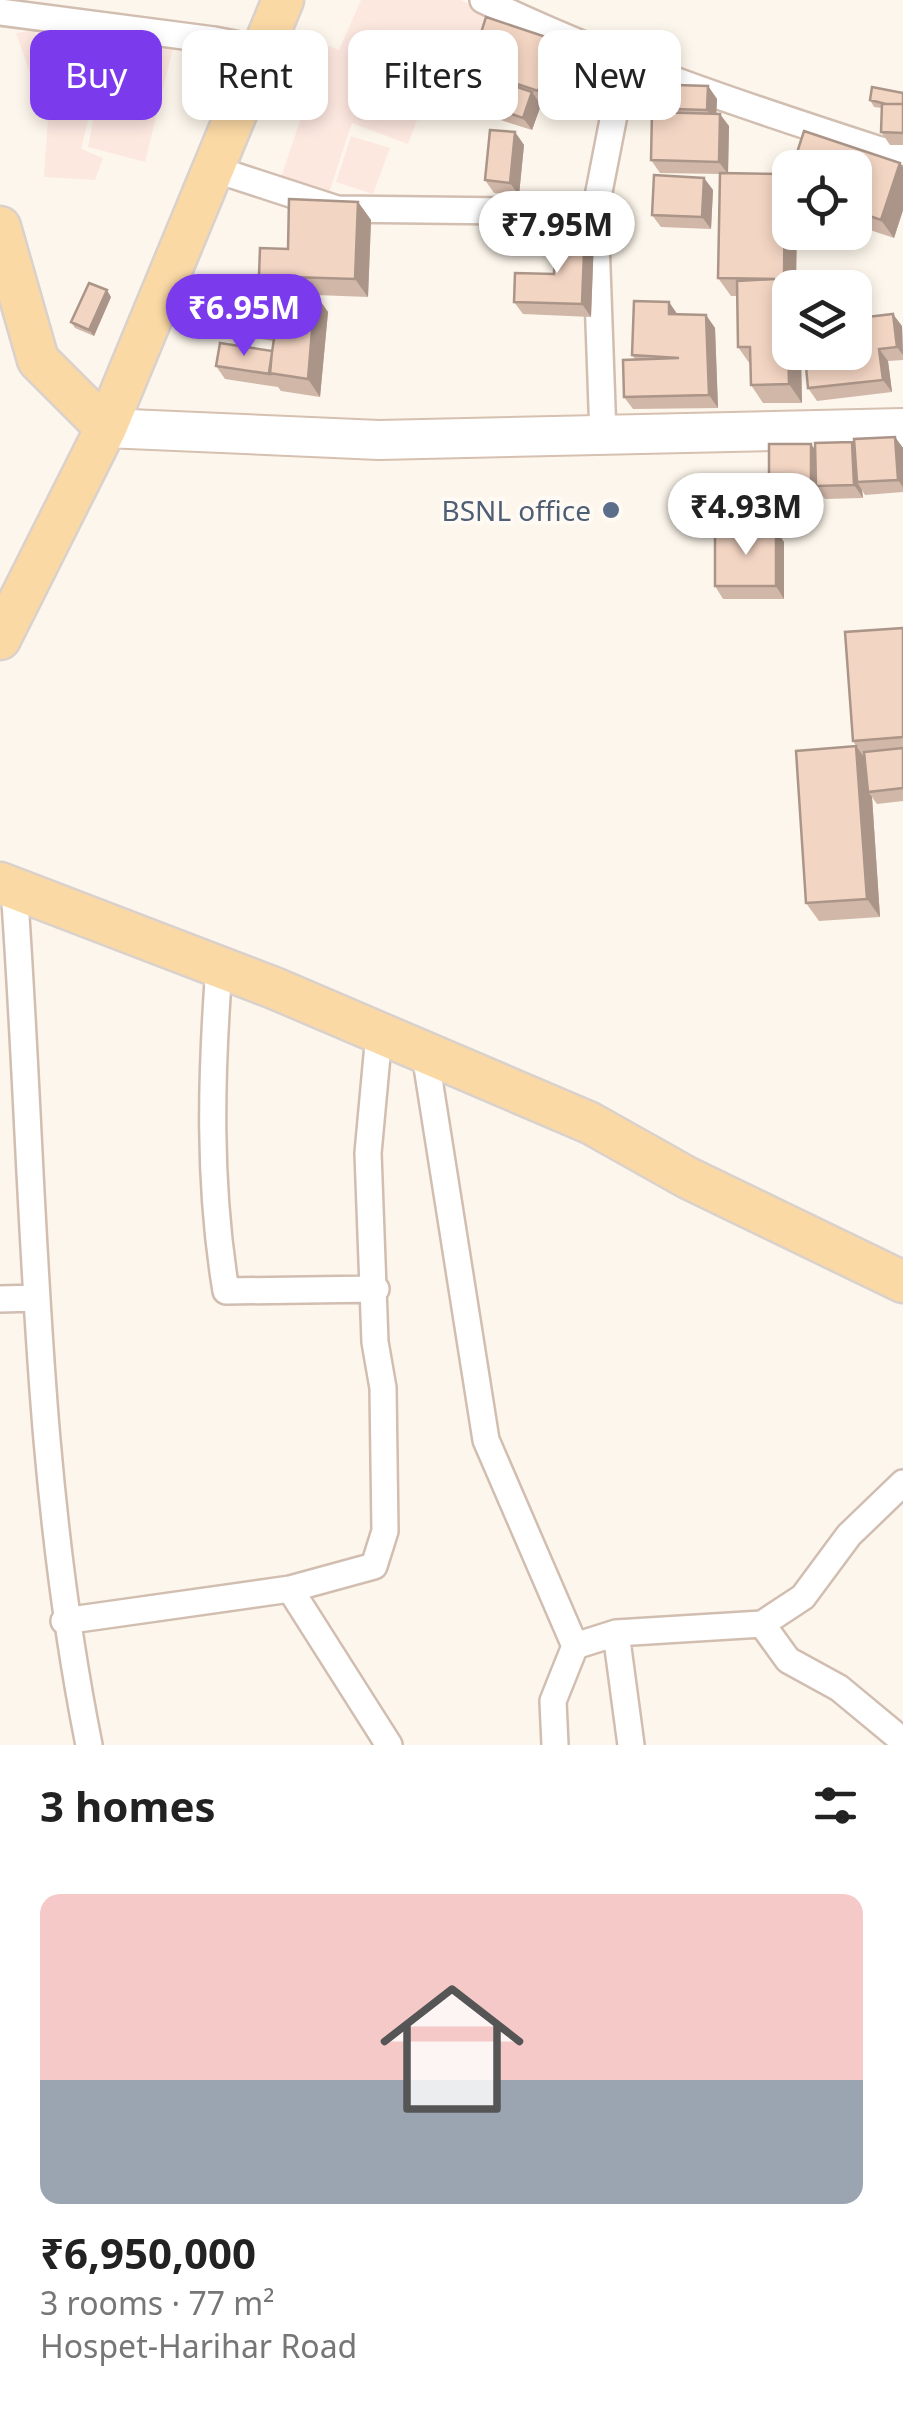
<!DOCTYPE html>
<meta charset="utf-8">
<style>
body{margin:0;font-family:"Noto Sans",sans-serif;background:#f2f2f2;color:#222;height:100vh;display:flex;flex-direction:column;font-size:38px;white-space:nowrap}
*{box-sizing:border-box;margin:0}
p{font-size:32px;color:#767676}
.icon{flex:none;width:55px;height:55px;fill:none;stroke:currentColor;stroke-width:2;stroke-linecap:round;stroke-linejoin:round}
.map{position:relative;height:1745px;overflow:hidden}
.drawer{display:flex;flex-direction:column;background:#fff;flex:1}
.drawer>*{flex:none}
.hud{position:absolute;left:30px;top:30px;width:845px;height:90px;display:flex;gap:20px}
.controls{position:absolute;left:772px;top:150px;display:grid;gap:20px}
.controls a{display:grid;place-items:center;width:100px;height:100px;border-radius:20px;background:#fff;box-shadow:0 5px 15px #0003;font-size:50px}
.price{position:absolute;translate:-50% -85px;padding:0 22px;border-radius:35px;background:#fff;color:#222;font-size:32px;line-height:65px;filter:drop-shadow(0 2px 5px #0008)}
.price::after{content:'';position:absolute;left:50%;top:60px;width:30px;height:22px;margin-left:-15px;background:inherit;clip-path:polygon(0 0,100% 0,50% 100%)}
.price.selected{background:#7c3aed;color:#fff}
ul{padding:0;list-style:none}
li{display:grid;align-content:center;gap:20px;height:530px;padding:0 40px}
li+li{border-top:2px solid #e0e0e0}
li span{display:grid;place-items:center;height:310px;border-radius:20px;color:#555}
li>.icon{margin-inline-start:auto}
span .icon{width:180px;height:180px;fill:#fffc;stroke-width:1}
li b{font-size:42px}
h2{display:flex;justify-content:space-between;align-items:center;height:120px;padding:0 40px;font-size:42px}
.tag{padding:0 35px;border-radius:20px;background:#fff;box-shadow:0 5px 15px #0003;font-size:35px;line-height:90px}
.tag.selected{background:#7c3aed;color:#fff}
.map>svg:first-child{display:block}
.commercial{fill:#fde8e0}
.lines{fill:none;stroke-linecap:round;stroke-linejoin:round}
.minor-casing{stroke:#d1beb0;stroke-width:30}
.secondary-casing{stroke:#d6c0b0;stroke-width:42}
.primary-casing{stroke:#dad1cd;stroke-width:45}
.minor{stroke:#fff;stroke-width:25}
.secondary{stroke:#fff;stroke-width:38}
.primary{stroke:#fbd9a5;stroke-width:40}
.wall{fill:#d1b7a8}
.shaded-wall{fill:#aa9588}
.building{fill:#f3d5c3;stroke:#aa9588;stroke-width:2.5}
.service-dot{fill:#5c6f8a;stroke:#fffaf3;stroke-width:4}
.labels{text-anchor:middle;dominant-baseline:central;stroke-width:8;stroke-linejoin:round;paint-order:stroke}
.service-label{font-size:28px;fill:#4e5e75;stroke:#fffaf3;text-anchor:end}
</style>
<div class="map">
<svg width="903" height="1745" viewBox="0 0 903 1745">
<rect width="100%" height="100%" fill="#fdf6ec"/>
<path class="commercial" d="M361 0H461L491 15 479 49 467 46 459 69 443 64 433 94 387 79 379 94 420 112 408 144 352 123 327 199 279 183 326 45 339 50Z
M39 26 173 48 145 162 88 147 97 101 54 94 64 46 54 80 43 81 42 70 30 73 16 33 35 30 40 57Z
M49 103 91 108 81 149 103 158 95 180 44 177Z
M351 136 390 148 373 194 336 182Z"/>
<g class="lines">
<g class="minor-casing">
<path id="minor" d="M483 0C612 62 744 106 880 150L903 152
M0 12 214 40 235 44 260 61
M211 168 337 209 595 212
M603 435 595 212 624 64
M14 888C35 1177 32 1461 89 1745
M219 967C211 1076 208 1183 226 1291L376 1289
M425 1054 486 1440 575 1646 616 1633 762 1624 803 1597 849 1535 903 1483
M0 1299 36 1298
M290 1589 374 1566 385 1531 383 1388 375 1342 368 1153 379 1034
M64 1621 290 1589 389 1745
M762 1624 788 1660 839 1688 903 1741
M616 1633 631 1745
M555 1745 553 1701 575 1646"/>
</g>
<g class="secondary-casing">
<path id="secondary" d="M106 428 379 440 903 428"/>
</g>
<g class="primary-casing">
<path id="primary" d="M0 227 38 360 106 428
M0 639 106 428 283 0
M0 883 274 988 590 1123 688 1178 903 1282"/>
</g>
<use href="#minor" class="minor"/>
<use href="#secondary" class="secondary"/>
<use href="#primary" class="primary"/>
</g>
<path class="wall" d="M555 40 564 52 547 103 538 100 541 105 532 130 491 117 486 109 484 116 465 111 460 104 475 76 470 68Z
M708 86 717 99 716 114 729 126 728 173 785 174 788 179 790 174V232L796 280H811L817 288H790V352H825V354L861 350 902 326 903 360 888 361 892 392 817 401 808 388 805 358H801L802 403H763L751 385 750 364 738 347V296H731L718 278 720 174 660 173 651 160 652 120 643 108Z
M903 93V145H890L881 132 882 108 874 107 870 100Z
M515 132 524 145 519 195 494 193 485 180Z
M900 163 903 167V210L894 238 855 225V168Z
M704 178 713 190 711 229 661 227 652 215Z
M358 202 371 220 368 297 316 295 328 312 320 397 281 391 278 387 225 379 216 366 272 351 274 341 207 331 195 313 266 287 259 276 288 249Z
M594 238 591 317 523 314 514 302 554 274 569 247Z
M111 297 94 336 75 328 71 322Z
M677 314 706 315 715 328 718 408 633 409 624 397 635 359 632 355Z
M895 437 903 448V492L865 495 862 490 863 498 825 499 820 492V499H778L769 486 815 450 852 442 855 446Z
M776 530 784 542V599H723L715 586Z
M903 628V801L877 804 872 797 880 917 819 921 806 903 856 746 853 741Z"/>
<path class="shaded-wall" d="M555 40 564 52 547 103 538 91Z
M488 80 492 86 482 104 486 109 484 116 479 109Z
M708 86 717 99 716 123 707 110Z
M532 92 541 105 532 130 523 118Z
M720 114 729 126 728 174 719 162Z
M515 132 524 145 519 195 510 183Z
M900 163 903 167V210L894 238 881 220Z
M785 174 790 181 785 189 790 196V232H797L796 288 784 280Z
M704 178 713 190 711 229 702 217Z
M358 202 371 220 368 297 355 279Z
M585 226 594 238 591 317 582 304Z
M107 290 111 297 94 336 89 330Z
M315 294 328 312 320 397 308 379Z
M669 302 678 315 669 314Z
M893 314 902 326 903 355 897 347Z
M706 315 715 328 718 408 709 395Z
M788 340 790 342V352H797L801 358 802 403 789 384Z
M879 349 888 361 892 392 883 380Z
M895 437 903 448V487L898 480Z
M852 442 861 455 857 482 862 490 863 498 854 485Z
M811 444 820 456 816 486 820 492V499L811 486Z
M776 530 784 542V599L776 586Z
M856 746 869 764 868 792 872 797 880 917 867 899Z"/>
<path class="building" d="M486 17 555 40 538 91 470 68Z
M469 74 488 80 479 109 460 104Z
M491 78 532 92 523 118 482 104Z
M644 84 708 86 707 110 643 108Z
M872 87 903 93V104H886L870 100Z
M882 104H903V133L881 132Z
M652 112 720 114 719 162 651 160Z
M490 130 515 132 510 183 485 180Z
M804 131 900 163 881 220 855 211V168H792Z
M720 173 785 174 784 280H811V288H790V340H788L789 384 751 385 750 347H738L737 281 775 279 718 278Z
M790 174V190L785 189Z
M654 175 704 178 702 217 652 215Z
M289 199 358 202 355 279 259 276 260 248 288 249Z
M570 225 585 226 582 304 514 302 515 273 554 274 555 247H569Z
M200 277 315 294 308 379 269 373 276 325 195 313Z
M89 283 107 290 89 330 71 322Z
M634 301 669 302V314L706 315 709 395 624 397 623 360 679 358 632 355Z
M893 314 897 347 879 349 883 380 808 388 805 356 838 352H855V351L861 350 858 318Z
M220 343 272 351 270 374 216 366Z
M895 437 898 480 857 482 854 439Z
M852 442 854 485 816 486 815 443Z
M769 444H811V486H769Z
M715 530H776V586H715Z
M903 628V737L853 741 845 632Z
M856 746 867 899 806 903 796 751Z
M903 748V788L868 792 864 752Z"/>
<circle class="service-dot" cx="611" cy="510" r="10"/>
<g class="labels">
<g class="service-label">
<text x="591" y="510">BSNL office</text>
</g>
</g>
</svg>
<div class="controls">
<a><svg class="icon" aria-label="locate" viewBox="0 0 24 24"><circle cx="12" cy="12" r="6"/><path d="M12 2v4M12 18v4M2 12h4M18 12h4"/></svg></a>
<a><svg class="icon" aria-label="layers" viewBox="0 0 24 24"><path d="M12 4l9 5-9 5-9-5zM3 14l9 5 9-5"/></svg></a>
</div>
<b class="price" style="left:557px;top:276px">₹7.95M</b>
<b class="price selected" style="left:244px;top:359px">₹6.95M</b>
<b class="price" style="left:746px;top:558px">₹4.93M</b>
<div class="hud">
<a class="tag selected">Buy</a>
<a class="tag">Rent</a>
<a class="tag">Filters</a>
<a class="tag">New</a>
</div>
</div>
<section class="drawer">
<h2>3 homes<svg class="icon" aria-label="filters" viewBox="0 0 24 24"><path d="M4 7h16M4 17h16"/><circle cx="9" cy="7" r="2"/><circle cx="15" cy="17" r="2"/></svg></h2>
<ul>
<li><span style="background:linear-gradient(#f6c9c9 60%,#9aa5b1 0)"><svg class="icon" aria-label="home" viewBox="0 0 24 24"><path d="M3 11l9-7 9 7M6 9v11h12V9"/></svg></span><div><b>₹6,950,000</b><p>3 rooms · 77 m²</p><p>Hospet-Harihar Road</p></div></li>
</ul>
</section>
